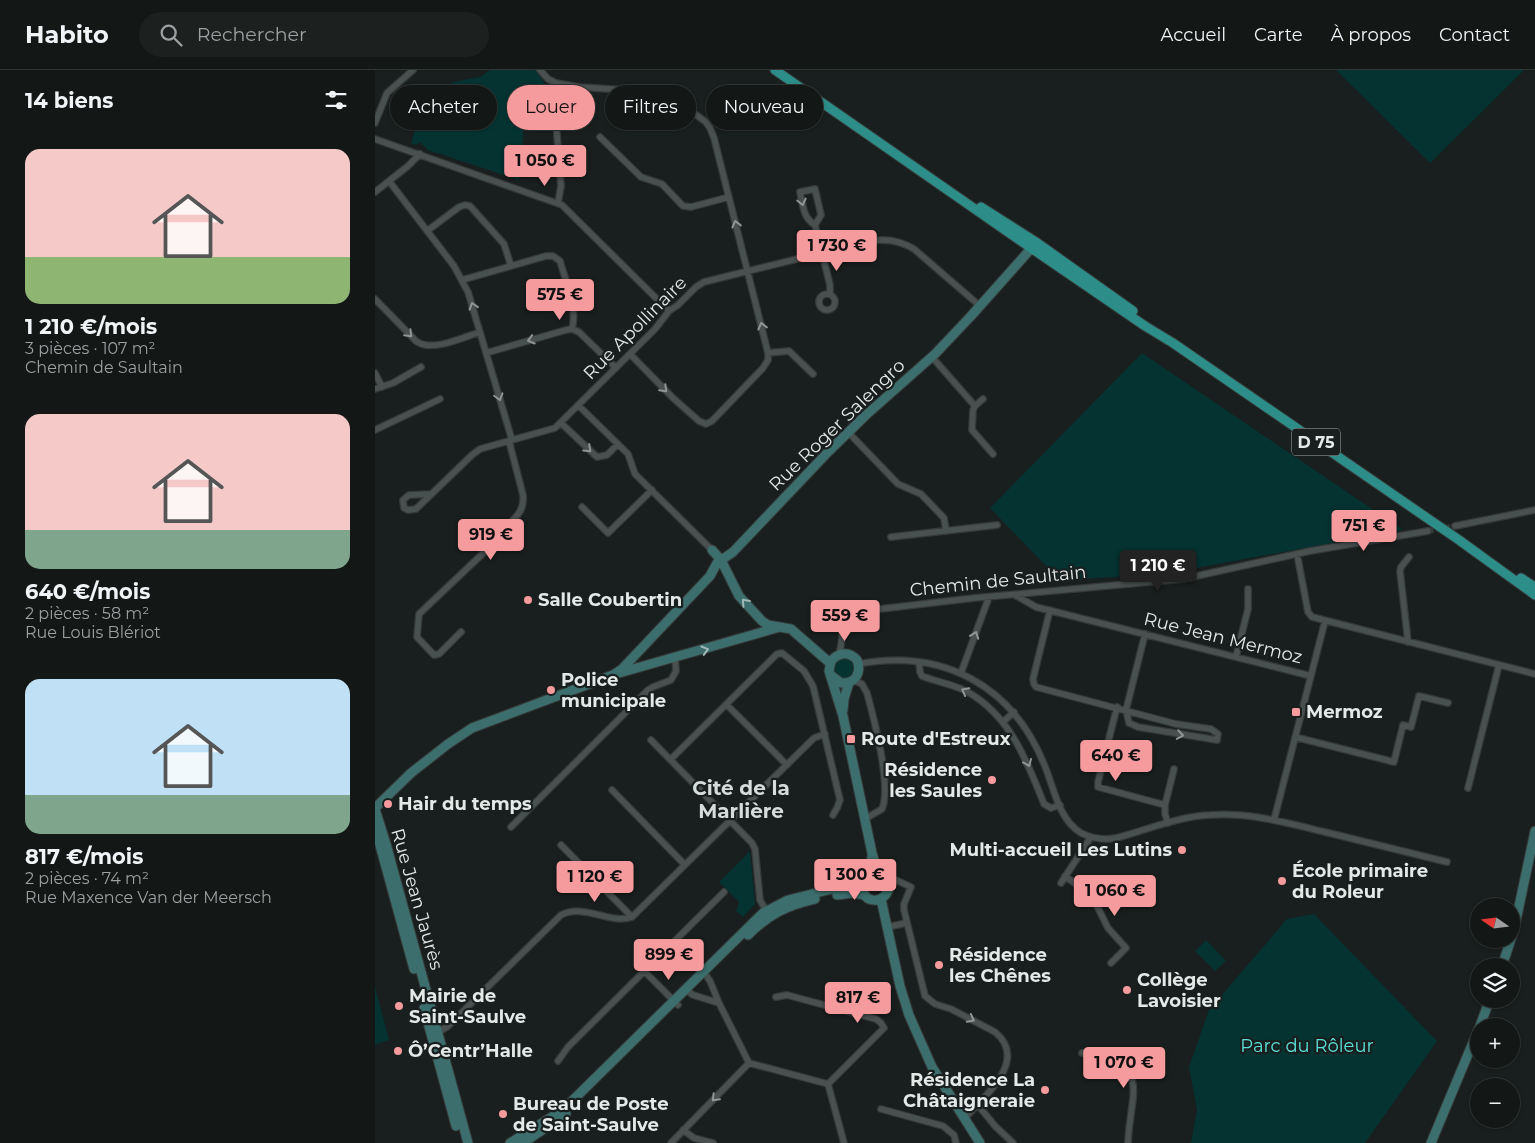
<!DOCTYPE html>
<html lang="fr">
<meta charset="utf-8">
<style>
body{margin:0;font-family:Montserrat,sans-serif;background:#1c201f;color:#f1f3f6;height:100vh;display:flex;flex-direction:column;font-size:19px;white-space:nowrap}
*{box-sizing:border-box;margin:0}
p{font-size:16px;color:#9d9fa1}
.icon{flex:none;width:28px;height:28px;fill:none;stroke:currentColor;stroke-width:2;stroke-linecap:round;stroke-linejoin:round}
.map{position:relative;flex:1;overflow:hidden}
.sheet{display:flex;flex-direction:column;background:#131716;width:375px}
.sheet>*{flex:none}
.hud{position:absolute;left:15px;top:15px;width:475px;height:45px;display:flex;gap:10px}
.needle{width:32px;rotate:284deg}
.tools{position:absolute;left:1095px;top:828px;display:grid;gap:10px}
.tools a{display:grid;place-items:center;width:50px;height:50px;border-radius:50%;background:#131716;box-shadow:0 1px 4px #0004,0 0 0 1px #323635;font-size:25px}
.price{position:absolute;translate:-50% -42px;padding:0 11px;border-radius:5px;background:#f59b9d;color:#111;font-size:16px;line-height:32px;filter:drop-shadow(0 1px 2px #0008)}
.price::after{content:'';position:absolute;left:50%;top:30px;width:15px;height:11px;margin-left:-8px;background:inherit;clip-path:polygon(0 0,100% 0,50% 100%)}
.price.on{background:#222;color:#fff}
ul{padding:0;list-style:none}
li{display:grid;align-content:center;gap:10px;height:265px;padding:0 25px}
li span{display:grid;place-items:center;height:155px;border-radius:15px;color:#555}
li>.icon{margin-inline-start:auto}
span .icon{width:90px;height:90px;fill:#fffc;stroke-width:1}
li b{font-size:21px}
h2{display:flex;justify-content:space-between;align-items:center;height:60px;padding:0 25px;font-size:21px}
.chip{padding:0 18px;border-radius:22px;background:#131716;box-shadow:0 1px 4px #0004,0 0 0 1px #323635;font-size:18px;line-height:45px}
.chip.on{background:#f59b9d;color:#111}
header{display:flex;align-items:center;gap:30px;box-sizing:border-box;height:70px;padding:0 25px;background:#131716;border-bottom:1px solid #323635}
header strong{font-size:24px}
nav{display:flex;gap:28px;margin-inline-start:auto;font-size:18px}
.search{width:350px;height:45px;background:#1c201f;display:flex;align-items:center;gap:12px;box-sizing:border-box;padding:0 18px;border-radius:28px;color:#9d9fa1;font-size:19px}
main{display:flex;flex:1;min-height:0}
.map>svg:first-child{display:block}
.green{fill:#043331}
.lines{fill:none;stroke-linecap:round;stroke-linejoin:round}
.street-tunnel{stroke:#373d3c;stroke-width:5.5;stroke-dasharray:5.5 3;stroke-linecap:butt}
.street-casing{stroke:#353a39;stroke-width:8}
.secondary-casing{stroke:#353a39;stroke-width:11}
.primary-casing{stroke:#353a39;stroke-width:11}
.street{stroke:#495050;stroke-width:5.5}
.secondary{stroke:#3b6e6c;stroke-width:9}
.primary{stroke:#2d8d88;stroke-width:9}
.oneway{stroke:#8f9594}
.oneway2{stroke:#a0b8b6}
.poi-dot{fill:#f59b9d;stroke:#191f1e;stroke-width:2}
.labels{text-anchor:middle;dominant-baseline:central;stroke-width:4.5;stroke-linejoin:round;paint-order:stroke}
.shield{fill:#191f1e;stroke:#a7acab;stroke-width:1}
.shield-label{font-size:16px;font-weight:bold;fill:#e4e9e8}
.street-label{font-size:18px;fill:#e4e9e8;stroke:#191f1e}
.poi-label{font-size:18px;font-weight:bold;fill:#e4e9e8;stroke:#191f1e;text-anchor:start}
.park-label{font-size:18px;fill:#5be0d8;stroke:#191f1e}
.quarter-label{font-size:20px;font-weight:bold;fill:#d4dddc;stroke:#191f1e}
</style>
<header>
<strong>Habito</strong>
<div class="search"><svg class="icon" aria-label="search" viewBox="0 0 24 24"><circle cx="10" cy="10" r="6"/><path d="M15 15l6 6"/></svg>Rechercher</div>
<nav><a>Accueil</a><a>Carte</a><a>À propos</a><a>Contact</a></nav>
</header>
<main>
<section class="sheet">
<h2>14 biens<svg class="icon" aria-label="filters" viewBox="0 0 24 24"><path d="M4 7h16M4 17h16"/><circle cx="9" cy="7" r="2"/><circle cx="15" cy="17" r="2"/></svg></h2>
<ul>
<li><span style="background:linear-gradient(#f6c9c9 70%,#8fb573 0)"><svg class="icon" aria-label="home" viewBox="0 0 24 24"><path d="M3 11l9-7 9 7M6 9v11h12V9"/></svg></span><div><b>1 210 €/mois</b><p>3 pièces · 107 m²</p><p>Chemin de Saultain</p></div></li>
<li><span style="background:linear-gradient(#f6c9c9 75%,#7fa58c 0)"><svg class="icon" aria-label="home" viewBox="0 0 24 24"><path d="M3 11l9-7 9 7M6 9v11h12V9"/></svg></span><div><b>640 €/mois</b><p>2 pièces · 58 m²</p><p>Rue Louis Blériot</p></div></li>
<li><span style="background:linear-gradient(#bfe0f5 75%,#7fa58c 0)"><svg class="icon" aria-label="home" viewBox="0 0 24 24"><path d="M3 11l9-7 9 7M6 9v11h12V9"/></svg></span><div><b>817 €/mois</b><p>2 pièces · 74 m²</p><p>Rue Maxence Van der Meersch</p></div></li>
</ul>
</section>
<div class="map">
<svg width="1160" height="1073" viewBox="0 0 1160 1073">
<rect width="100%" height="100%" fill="#191f1e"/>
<path class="green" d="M115 0H160L174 19 176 25H170V30L151 32 144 110 53 80 45 72 41 75 36 73 46 42 78 12 105 7Z
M961 0H1149L1055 93Z
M767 283 1028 460 810 500 740 507 686 510 674 499 615 438Z
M459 598a10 10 0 1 1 20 0a10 10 0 1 1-20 0Z
M375 781 380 834 368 847 361 841 364 832 344 812Z
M939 844 1062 971 990 1073H816L822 1040 814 997 834 940 912 849Z
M831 870 851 891 840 901 820 881Z
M0 917 14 970 0 975Z"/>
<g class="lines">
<path class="street-tunnel" d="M1053 461 1080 456"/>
<g class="street-casing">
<path id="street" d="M165 0 173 9 181 13 204 17 265 21 290 26 306 34 331 52 335 58 339 68 393 283V290L388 298 337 351 331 354 324 351 298 328 255 284
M181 13 179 27 186 116 183 133
M0 53 12 23 38 0
M225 67 266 107 287 114 308 136 316 137 354 127
M0 69 187 135 294 241
M14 111 79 196 93 222 137 370
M0 122 33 96 45 84
M440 155 446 145 440 119 425 122C428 135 428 148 440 155L455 215V224
M52 161 84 137 90 135 95 136 129 174 136 196
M87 210 171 186H178L185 191C191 213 203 237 197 259
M444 232a8 8 0 1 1 16 0a8 8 0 1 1-16 0Z
M0 229 41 271C56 283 89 267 105 262
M111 283 191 260 197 259 204 262 241 298
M393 283 414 281 438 304
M557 287 600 336 608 329
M0 303 7 317
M0 319 18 313 46 297
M203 335 253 384 260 404 337 480
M600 336 598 340 597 360 618 384
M186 353 222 387 232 385 243 374
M0 360 65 329
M473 362 523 414 546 424 569 448 571 461
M56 424 34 425 28 430 29 438 33 440 41 439 97 385 105 379 180 358 280 259 294 241 303 235 321 217 329 212 491 172C508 168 524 170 539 179L605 236
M207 437 233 463 277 420
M1080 456 1160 440
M516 467 622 455
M922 484 933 542 937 547 1160 604
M640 525 661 537 936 606
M675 540 658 609 659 614 661 617 801 654 836 659 843 664 842 670 763 657 754 653 751 640 770 564
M86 562 64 584 59 585 42 567 44 544 120 472C123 469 124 466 127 462 137 449 150 444 148 425L134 371
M1033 572 1025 501 1026 497 1034 487
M464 584C469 570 464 551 479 542L599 528 808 509 935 481 1053 461
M861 587 873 539V519
M544 592 545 602 547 606C562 612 577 614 591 621 635 645 652 691 669 734L676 738 685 735
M483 594C567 578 637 615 669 694 679 717 683 749 706 763 714 767 723 769 732 769 743 769 754 764 765 761 787 754 811 746 835 745 875 742 912 753 950 762 991 772 1031 782 1072 792
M586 603 614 527
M478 610 487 614 492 623C499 649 517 716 507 739L490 749
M352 635 412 695
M742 637 723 712V717L790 735V744L793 753
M628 652 639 642
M920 667 1019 692 1028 655 1036 657 1044 626 1073 633
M276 670 377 773 380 779 385 830 393 844
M296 689 402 584 407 583 429 601 438 616 465 730 462 738 458 745
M1093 718 1124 595
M237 720 310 795
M790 735 799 699
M899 750 950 551
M136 757 273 620 278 617 296 610 301 601 300 588
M186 775 257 847
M690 806 717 826 733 858 751 878 736 893
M511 809 521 810 536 817 529 834V840L550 926 560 934 576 939 620 962C654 990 610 1026 590 1048
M686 813 716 767
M257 847 439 668 450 664
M513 857 531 853
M328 901 335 911 344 933 374 993
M270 902 303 935
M310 919 318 925 344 933
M401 927 412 925 501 949 506 953 509 958 453 1014
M61 963 72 957 186 845C210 833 235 855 257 847
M707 983C779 996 755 1020 753 1073
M183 991 193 977 349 822
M374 993 453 1014 469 1073
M603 1035 620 1056 638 1073
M506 1039 568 1056 579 1065 581 1073
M308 1060 319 1068 338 1073
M296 1073 374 993"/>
</g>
<g class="secondary-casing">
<path id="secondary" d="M337 480 346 490 364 526 387 551 393 555 416 559 455 593
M244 603 405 557
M457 606 466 613C480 614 487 603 482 590 474 581 464 582 456 591L454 601 468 646 497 783 502 800 506 805
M468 640 469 629 474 613
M1 737 36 703 73 674 97 658 238 605 247 599 335 506 342 493 358 482 454 381 491 345 560 284 596 246 661 173
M0 739 11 774 93 1073
M0 757 39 899
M491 808 501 804 510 808 514 817C511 835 487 834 487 817 487 813 490 810 492 806 495 800 496 793 497 786
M462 825 477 823 490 825
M506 829 525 916 534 945 557 997 605 1073
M373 865C393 845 412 835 440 829
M1127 896 1139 860 1160 761
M49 938 81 1056
M1105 956 1115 929
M135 1073 180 1045 194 1034 388 843 413 830 489 811
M148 1073 191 1044
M1056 1073 1104 958"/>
</g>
<g class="primary-casing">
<path id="primary" d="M400 0 656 178 770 256 798 273 1084 470 1160 525
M606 137 661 172 758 241
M1146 508 1160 517"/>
</g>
<use href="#street" class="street"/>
<use href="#secondary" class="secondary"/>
<use href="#primary" class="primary"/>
</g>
<defs><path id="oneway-chevron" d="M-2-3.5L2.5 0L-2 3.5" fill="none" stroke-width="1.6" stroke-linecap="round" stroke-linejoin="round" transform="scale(1.25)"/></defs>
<g class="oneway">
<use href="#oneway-chevron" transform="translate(427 132) rotate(77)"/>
<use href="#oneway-chevron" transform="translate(361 154) rotate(-104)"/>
<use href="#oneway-chevron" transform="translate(98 236) rotate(-107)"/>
<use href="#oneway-chevron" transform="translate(387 256) rotate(-104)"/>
<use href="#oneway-chevron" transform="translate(34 264) rotate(46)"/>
<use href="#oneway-chevron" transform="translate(156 270) rotate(163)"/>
<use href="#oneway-chevron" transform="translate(289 319) rotate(45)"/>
<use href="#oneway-chevron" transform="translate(124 327) rotate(74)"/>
<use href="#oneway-chevron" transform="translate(213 379) rotate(44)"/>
<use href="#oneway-chevron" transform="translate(600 565) rotate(-70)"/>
<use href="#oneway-chevron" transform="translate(590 621) rotate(-152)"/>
<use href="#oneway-chevron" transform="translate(805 665) rotate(10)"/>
<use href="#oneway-chevron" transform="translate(653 693) rotate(67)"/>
<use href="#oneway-chevron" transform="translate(596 949) rotate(28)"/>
<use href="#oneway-chevron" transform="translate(340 1028) rotate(135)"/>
</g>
<g class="oneway2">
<use href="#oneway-chevron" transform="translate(370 532) rotate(-132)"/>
<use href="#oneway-chevron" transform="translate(330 580) rotate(-16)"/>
</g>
<g class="poi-dot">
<circle cx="153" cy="530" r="5"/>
<circle cx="176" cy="620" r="5"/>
<rect x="916" y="637" width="10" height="10" rx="2.5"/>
<rect x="471" y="664" width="10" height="10" rx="2.5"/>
<circle cx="617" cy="710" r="5"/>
<circle cx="13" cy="734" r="5"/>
<circle cx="807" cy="780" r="5"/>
<circle cx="907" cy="811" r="5"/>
<circle cx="564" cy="895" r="5"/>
<circle cx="752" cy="920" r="5"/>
<circle cx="24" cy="936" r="5"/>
<circle cx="23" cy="981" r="5"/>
<circle cx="670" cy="1020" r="5"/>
<circle cx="128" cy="1044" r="5"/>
</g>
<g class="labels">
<rect class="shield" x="917" y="358.5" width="48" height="27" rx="4"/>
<g class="shield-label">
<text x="941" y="372">D 75</text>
</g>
<g class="street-label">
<text transform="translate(260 258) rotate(-45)">Rue Apollinaire</text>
<text transform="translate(462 355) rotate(-44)">Rue Roger Salengro</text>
<text transform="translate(623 511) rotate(-6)">Chemin de Saultain</text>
<text transform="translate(848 568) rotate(14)">Rue Jean Mermoz</text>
<text transform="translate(42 829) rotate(74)">Rue Jean Jaurès</text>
</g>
<g class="poi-label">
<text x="163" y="530">Salle Coubertin</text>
<text x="186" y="610">Police<tspan x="186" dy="21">municipale</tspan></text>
<text x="931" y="642">Mermoz</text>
<text x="486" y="669">Route d'Estreux</text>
<text x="607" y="700" text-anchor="end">Résidence<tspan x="607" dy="21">les Saules</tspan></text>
<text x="23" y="734">Hair du temps</text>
<text x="797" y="780" text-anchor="end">Multi-accueil Les Lutins</text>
<text x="917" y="801">École primaire<tspan x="917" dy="21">du Roleur</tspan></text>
<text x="574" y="885">Résidence<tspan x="574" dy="21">les Chênes</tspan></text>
<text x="762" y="910">Collège<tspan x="762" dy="21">Lavoisier</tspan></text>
<text x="34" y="926">Mairie de<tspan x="34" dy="21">Saint-Saulve</tspan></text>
<text x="33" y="981">Ô’Centr’Halle</text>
<text x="660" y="1010" text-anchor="end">Résidence La<tspan x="660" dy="21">Châtaigneraie</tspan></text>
<text x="138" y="1034">Bureau de Poste<tspan x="138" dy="21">de Saint-Saulve</tspan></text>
</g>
<g class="park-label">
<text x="932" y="976">Parc du Rôleur</text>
</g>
<g class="quarter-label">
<text x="366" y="718">Cité de la<tspan x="366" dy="23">Marlière</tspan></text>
</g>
</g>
</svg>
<div class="tools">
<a><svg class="needle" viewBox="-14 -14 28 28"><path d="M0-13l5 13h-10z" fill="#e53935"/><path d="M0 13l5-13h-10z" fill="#9d9fa1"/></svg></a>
<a><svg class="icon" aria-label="layers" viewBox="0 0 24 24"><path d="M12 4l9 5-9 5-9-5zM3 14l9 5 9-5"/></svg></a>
<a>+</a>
<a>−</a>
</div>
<b class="price" style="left:170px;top:117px">1 050 €</b>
<b class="price" style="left:462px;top:202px">1 730 €</b>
<b class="price" style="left:185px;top:251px">575 €</b>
<b class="price" style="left:989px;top:482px">751 €</b>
<b class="price" style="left:116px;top:491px">919 €</b>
<b class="price on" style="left:783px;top:522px">1 210 €</b>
<b class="price" style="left:470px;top:572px">559 €</b>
<b class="price" style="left:741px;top:712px">640 €</b>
<b class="price" style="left:480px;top:831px">1 300 €</b>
<b class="price" style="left:220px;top:833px">1 120 €</b>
<b class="price" style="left:740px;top:847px">1 060 €</b>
<b class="price" style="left:294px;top:911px">899 €</b>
<b class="price" style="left:483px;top:954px">817 €</b>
<b class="price" style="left:749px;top:1019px">1 070 €</b>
<div class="hud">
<a class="chip">Acheter</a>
<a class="chip on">Louer</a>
<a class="chip">Filtres</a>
<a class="chip">Nouveau</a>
</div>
</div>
</main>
